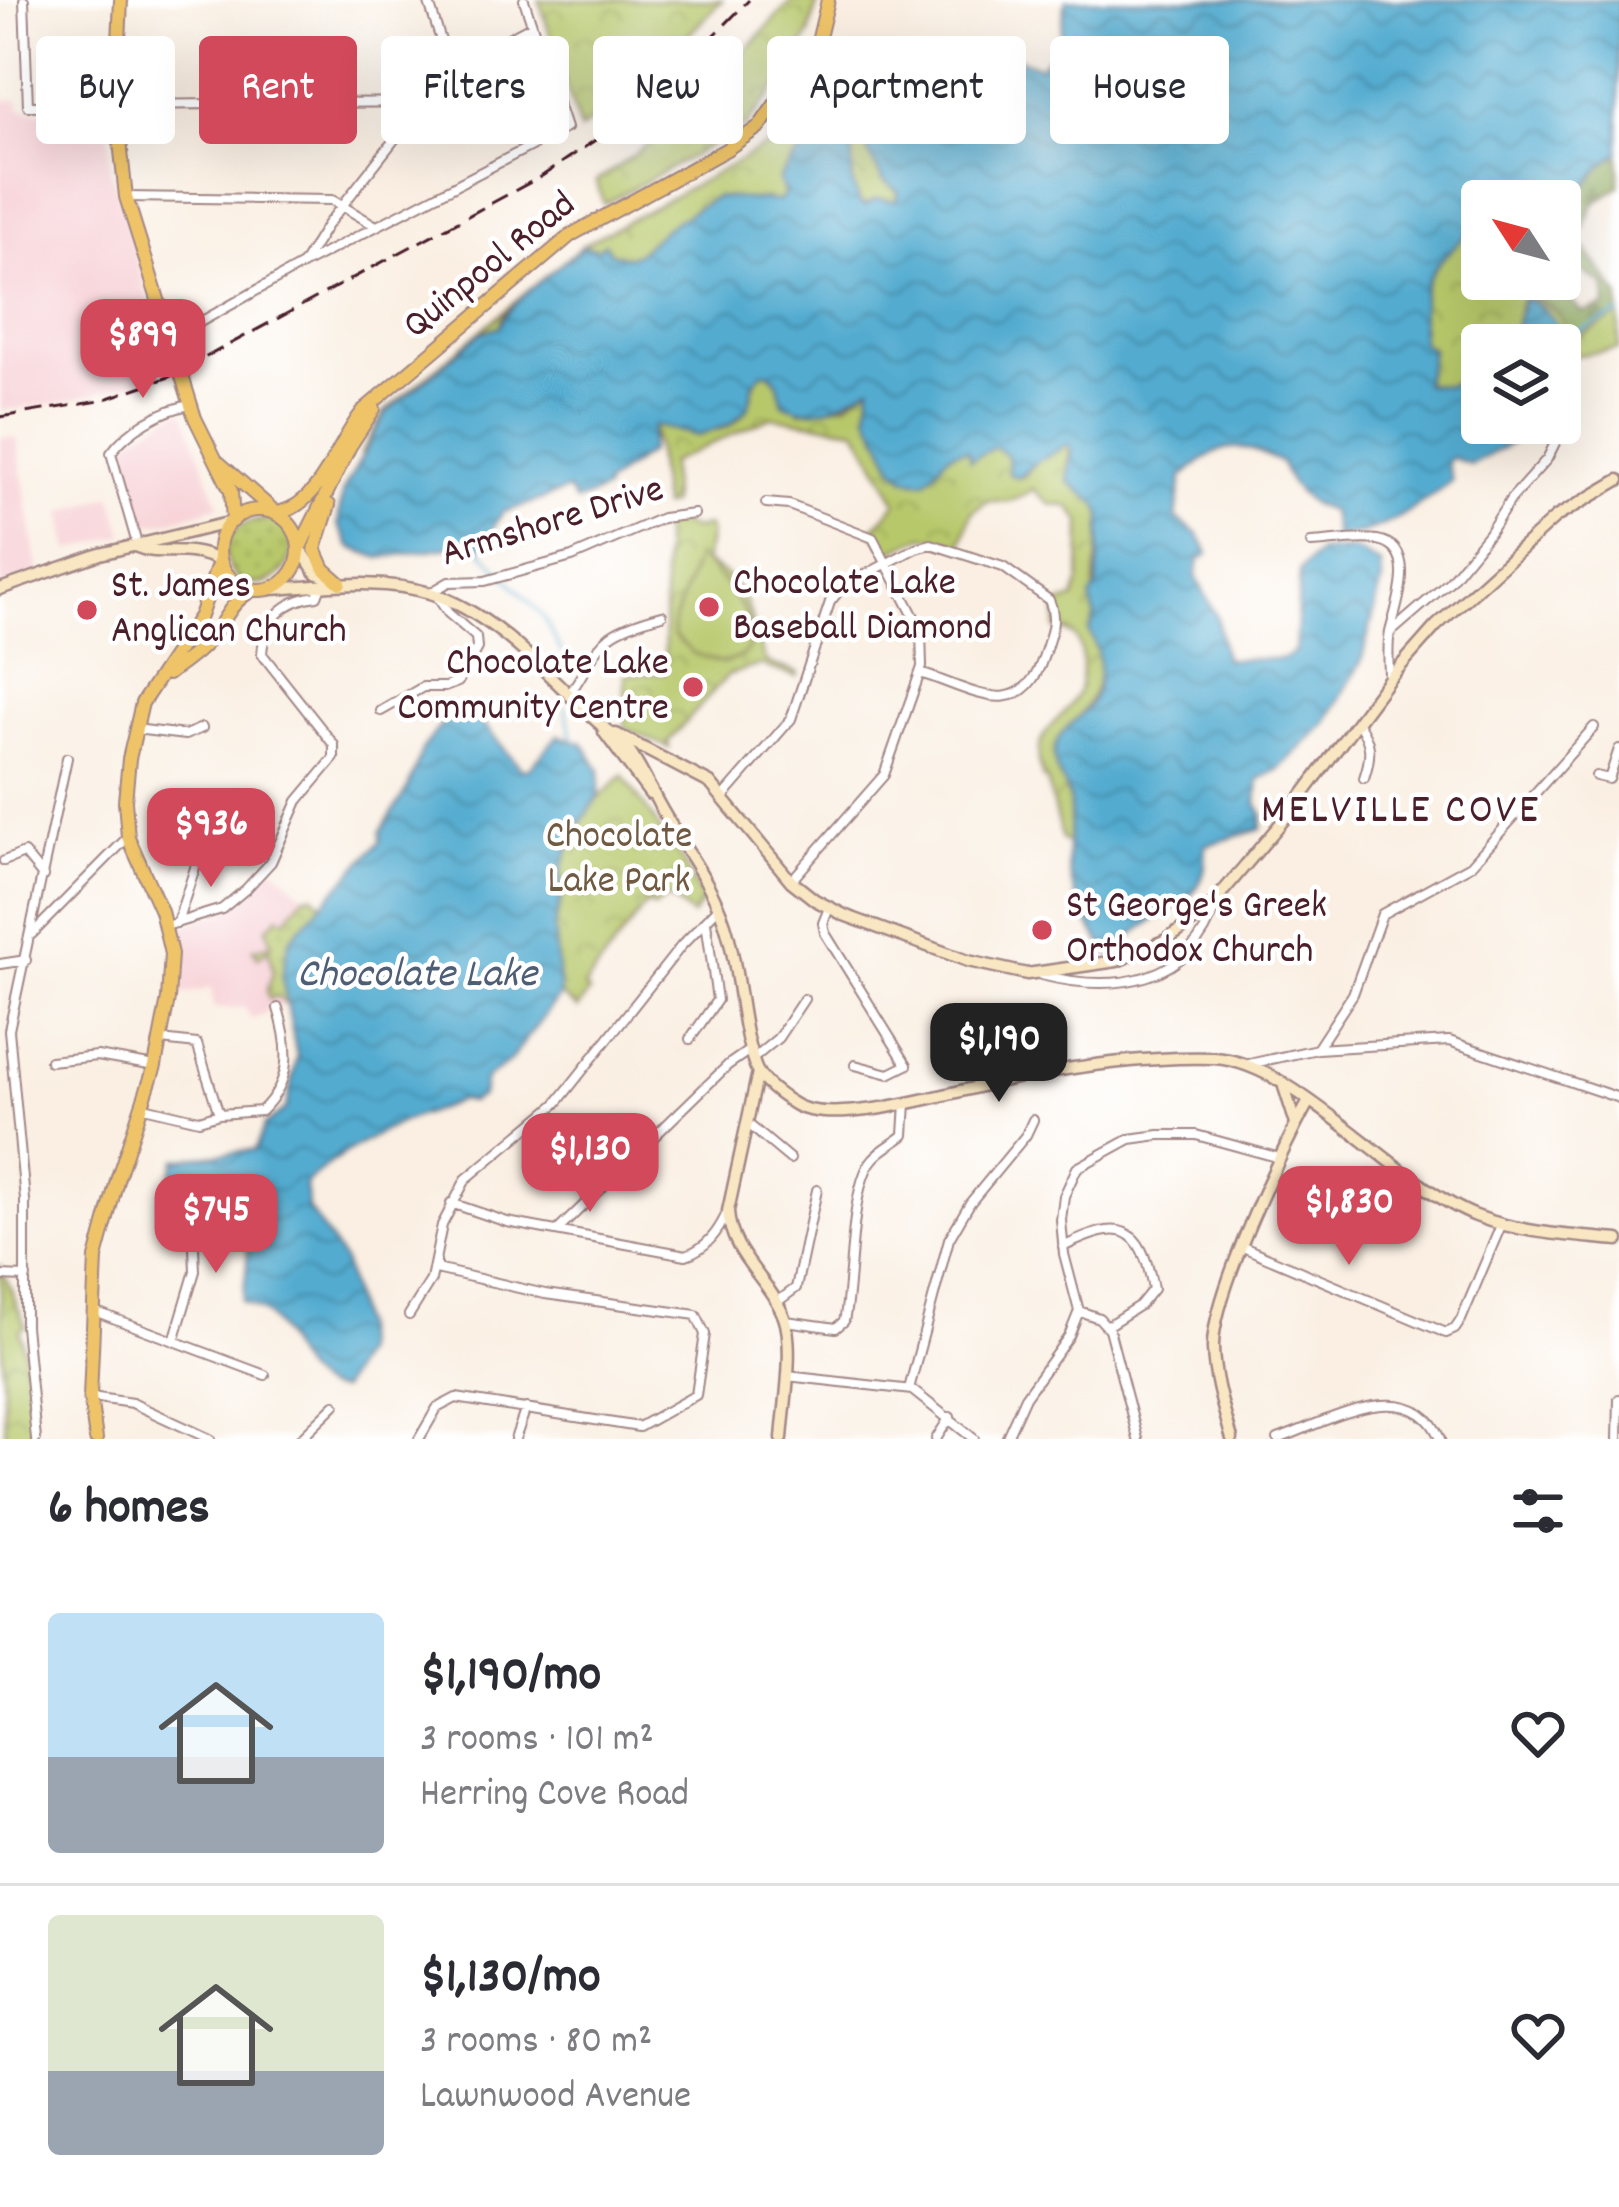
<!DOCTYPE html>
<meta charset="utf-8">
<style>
body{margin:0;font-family:Dekko,sans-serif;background:#f2f2f3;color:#2b2b33;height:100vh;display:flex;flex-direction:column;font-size:45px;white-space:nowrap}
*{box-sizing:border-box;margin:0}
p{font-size:39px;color:#7c7c81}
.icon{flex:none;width:66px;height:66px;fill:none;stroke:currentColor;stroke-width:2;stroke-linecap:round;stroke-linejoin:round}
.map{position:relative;height:1439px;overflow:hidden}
.sheet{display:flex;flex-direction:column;background:#fff;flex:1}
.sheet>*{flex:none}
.hud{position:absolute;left:36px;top:36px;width:1548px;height:108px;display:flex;gap:24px}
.needle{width:78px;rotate:306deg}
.tools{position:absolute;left:1461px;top:180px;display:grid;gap:24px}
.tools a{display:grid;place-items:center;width:120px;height:120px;border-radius:12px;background:#fff;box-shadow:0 12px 48px #0002;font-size:60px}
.price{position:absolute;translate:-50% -102px;padding:0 27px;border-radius:24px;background:#d1495b;color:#fff;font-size:39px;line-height:78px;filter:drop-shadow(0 3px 6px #0008)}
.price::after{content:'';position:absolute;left:50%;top:72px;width:36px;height:27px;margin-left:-18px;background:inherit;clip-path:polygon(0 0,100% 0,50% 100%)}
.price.on{background:#222;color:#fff}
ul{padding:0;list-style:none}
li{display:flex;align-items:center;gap:36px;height:300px;padding:0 48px}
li+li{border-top:3px solid #e1e1e2}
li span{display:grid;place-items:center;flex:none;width:336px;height:240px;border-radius:12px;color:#555}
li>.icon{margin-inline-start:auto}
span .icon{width:144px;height:144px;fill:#fffc;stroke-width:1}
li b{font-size:51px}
h2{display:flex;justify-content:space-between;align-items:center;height:144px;padding:0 48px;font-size:51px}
.pill{padding:0 42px;border-radius:12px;background:#fff;box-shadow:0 12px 48px #0002;font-size:42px;line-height:108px}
.pill.on{background:#d1495b;color:#fff}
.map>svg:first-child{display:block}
.built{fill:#f7cfd4}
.grass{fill:url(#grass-dots);stroke:#80744b;stroke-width:3}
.forest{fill:url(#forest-firs);stroke:#6e6645;stroke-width:3}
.park{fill:url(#park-crowns);stroke:#80744b;stroke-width:3}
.garden{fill:#b7c86b;stroke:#80744b;stroke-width:3}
.water{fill:url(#water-waves);stroke:#4e667e;stroke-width:3}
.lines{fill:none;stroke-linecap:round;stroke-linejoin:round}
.stream{stroke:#52acd0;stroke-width:3}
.street-casing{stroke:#a28786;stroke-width:12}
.secondary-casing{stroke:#a28786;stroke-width:15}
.primary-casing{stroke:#a28786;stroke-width:16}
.street{stroke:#fff;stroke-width:8}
.secondary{stroke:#f9e7c3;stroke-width:10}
.primary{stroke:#efc469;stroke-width:12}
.rail{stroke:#4a1f2b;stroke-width:3;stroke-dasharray:18 9;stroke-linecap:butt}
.poi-dot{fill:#d1495b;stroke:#fff;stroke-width:4.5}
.labels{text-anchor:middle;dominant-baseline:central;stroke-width:9;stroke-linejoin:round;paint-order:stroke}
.street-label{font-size:39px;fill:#4a1f2b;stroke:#fff}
.poi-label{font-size:39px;fill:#4a1f2b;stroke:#fff;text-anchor:start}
.park-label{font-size:39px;fill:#705a41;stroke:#fff}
.neighbourhood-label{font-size:42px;letter-spacing:3px;fill:#4a1f2b;stroke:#fff}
.water-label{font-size:42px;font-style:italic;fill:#4e5e75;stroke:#fff}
</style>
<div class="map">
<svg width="1619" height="1439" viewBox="0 0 1619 1439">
<defs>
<pattern id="grass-dots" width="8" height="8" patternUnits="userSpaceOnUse" patternTransform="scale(3)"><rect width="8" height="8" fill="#b7c86b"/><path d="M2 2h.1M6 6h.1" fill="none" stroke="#9fab5d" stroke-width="1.8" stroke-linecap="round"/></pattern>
<pattern id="forest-firs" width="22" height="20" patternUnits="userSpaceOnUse" patternTransform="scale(3)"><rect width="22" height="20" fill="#91ac5f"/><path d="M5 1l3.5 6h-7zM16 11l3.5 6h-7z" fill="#788b4f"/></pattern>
<pattern id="park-crowns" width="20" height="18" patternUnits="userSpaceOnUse" patternTransform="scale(3)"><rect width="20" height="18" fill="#b7c86b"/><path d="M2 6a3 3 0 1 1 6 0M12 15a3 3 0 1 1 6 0" fill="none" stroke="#9fab5d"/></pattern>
<pattern id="water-waves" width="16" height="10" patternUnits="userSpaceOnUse" patternTransform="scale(3)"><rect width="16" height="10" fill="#52acd0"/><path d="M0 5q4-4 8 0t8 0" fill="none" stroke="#468ba9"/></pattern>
</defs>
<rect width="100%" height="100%" fill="#fff"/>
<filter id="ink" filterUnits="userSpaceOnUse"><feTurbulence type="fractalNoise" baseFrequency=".00833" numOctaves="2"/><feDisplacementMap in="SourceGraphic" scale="24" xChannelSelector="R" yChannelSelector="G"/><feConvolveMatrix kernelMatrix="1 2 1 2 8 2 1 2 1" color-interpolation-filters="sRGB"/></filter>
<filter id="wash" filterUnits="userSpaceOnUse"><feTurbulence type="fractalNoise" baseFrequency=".004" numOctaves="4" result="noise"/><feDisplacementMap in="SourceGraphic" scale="48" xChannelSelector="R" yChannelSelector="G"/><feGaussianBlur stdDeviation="2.7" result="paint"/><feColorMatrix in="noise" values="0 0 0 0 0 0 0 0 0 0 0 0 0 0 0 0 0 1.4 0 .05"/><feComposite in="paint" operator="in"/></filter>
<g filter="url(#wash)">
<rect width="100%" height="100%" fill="#faefe2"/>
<path class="built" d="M0 100H19L21 109 109 122 110 167 170 372 66 402 0 411Z
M178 411 184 412 219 505 170 521 143 525 119 452 122 445Z
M0 437 17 438 39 574 0 590Z
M112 495 124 535 69 551 62 512Z
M272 866 305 895 322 903 290 939 282 977 287 1004 251 1019 245 1008H214L211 988 180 995 179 928 225 911Z"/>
<path class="grass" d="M279 519C321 563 251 611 229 567 225 558 225 548 229 539 239 519 260 520 279 519Z
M313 894 322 903C292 944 276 949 287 1004L277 996 269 999 267 991 273 972 269 949 258 957 253 949 272 944 267 928 279 916 285 920 305 895Z"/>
<path class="forest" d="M1619 152V186L1594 204 1579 240 1619 296V315L1580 336 1570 337 1557 312 1521 289 1522 279H1534L1544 293H1563L1583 313 1606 306 1605 286 1560 256V218L1600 168Z"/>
<path class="park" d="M539 0H722L641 84 580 130Z
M792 0H818L809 34 795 64 744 128 604 204 596 181C674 133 731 67 792 0Z
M806 88 887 102 860 137C875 156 877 179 899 192L895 201 860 204 852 182 851 149 814 143 796 157 779 180 786 195 779 201 715 197 666 227 638 253 627 257 584 246 504 313 500 326 480 333 386 412 360 455 384 412 584 244 767 146Z
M1472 233 1482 235V279H1522L1521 289 1557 312 1570 337 1580 336 1619 315V349L1560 358C1564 329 1552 317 1531 300L1521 301 1514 331 1493 344 1482 345 1470 377 1447 386 1424 385 1432 349 1421 341C1422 331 1419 322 1419 312 1420 280 1444 247 1472 233Z
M763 372H770L800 411 847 403 871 385 868 414 896 470 936 467 954 449 968 450 970 459 995 447 1007 456 1009 474 1024 476C1035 462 1052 446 1070 446L1068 481 1098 504 1102 515C1101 536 1090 603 1095 616L1089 631C1119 682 1079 711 1054 751L1070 804 1071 844 1062 840 1046 778 1043 779C1027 730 1058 729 1077 694 1083 682 1085 647 1074 636 1071 633 1061 630 1056 629L1057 605 1074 599 1080 580 1081 521 1069 507 1050 504 1033 489C1018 500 1008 504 989 500L972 512 961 545 924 536 890 552 872 530 897 502 857 429 771 417 670 463 671 504 662 507 653 425C686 424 726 447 748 406 755 392 750 383 763 372Z
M677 523 694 529 707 526 710 532 705 562C756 589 746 617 766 662L798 673 797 677 760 665 728 675 668 742 669 748 625 728V674L665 673 663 526Z
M623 775 683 862 703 902 692 916 668 897 654 908 647 903 584 987 589 992 578 1009 560 995 554 928 561 899 562 866 576 830 596 801Z
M0 1264 26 1327 20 1330 31 1388 32 1439H5Z"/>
<path class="garden" d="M697 557C717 571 764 624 748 649 742 658 732 660 722 663L693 653 673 635V623Z"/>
<path class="water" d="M1066 0H1619V152L1600 168 1560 218V201H1482V235C1465 232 1461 241 1449 252 1416 283 1423 300 1421 341L1432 350 1424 384 1447 386 1465 381 1482 348V423H1506L1514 441 1471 465 1452 457 1447 464 1452 481C1415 507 1383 535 1335 537L1331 511C1306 505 1289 486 1281 463 1235 438 1220 444 1182 477L1176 518 1199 535 1209 554 1199 560 1196 577 1217 617 1224 659H1283L1295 652 1300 571 1319 552 1355 550 1381 565 1382 582 1361 662 1325 724 1278 770 1259 779 1257 803 1263 814 1261 829 1206 845C1205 854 1206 866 1203 875 1190 916 1131 917 1119 957L1111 956C1091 930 1072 897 1068 864 1066 842 1073 821 1069 798 1066 783 1053 771 1054 754 1055 733 1073 724 1085 710 1104 688 1102 654 1089 631L1095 616 1090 598 1097 586 1102 515 1097 504 1068 481 1072 450 1068 445 1036 462 1019 478 1009 474 1007 456 995 447 970 460 968 450C941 449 943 468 925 481L908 479 896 470 868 414 871 386C841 402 820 421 783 403L777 381 770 373 763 372 754 382 748 408 731 424 698 436 653 425 649 452 604 486 605 490 576 502 568 490C547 497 526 506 503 512L480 549 448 547 380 558 350 547 338 524 342 493 386 413 480 333 500 326C502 309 565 261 583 246L597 249 605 243 610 253 627 257 638 253 666 227 715 197 779 201 785 195 778 180 796 157 821 141 853 151 852 182 860 204 866 206 875 199 895 201 899 192 882 179 858 131 857 122 871 105 887 103 876 99 897 93 960 58 965 68 988 58 1002 61 1012 56 1040 67 1059 44Z
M1524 298C1545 307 1567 327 1560 351V345H1486L1514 331Z
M455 706 472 711 521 768 529 769 558 735 583 743 600 770 599 796 576 830 561 870V899L554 928 560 995 509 1062 485 1079 482 1095 470 1102 459 1100C441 1111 423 1112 404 1121 375 1134 326 1162 305 1185L308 1208 343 1260 360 1327 361 1352 340 1390C298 1391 291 1341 268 1316 262 1309 251 1306 242 1302 249 1264 249 1226 252 1188 206 1150 190 1192 179 1232 155 1204 166 1192 176 1159L255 1150 265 1125 286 1109 297 1057 282 977 290 939 381 841V831L408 788 422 750Z"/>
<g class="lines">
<path class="stream" d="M1563 338 1619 314
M480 549 544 618 562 653
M565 707 572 736"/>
</g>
</g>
<g filter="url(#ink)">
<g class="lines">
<g class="street-casing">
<path id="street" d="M24 0 28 106 426 102
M428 0 450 69
M126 197 332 200 376 226
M303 264 327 225 450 69 531 26
M170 339 302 265 566 128 524 0
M766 503 789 505 873 538 921 630 922 667 884 775 791 881
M1311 543C1331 542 1357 537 1377 540 1420 547 1396 607 1390 632 1387 647 1389 664 1389 679
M137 544 111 453C127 430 163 409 191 405
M430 593 449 582 485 581 572 557 662 518 694 514
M1390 633 1449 582 1489 533 1511 499 1547 459 1558 437
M569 695C604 642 595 633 662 615
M381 711 423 687H445L458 682 477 648 476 637 448 613 436 595
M1357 722C1372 742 1372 754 1364 778
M135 729 185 735 202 728
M1596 776 1609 779 1619 749
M724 796 791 719 830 602 842 587 916 548 931 544 1003 567 1049 600C1058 620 1050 635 1044 655 1022 726 970 688 920 673
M4 861 24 853 43 876
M829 908 823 923 825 933 907 1065 889 1074 855 1065
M177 923 204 840
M166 926 222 909 246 889 271 862 298 801 334 758V745L262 654C264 620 284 600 317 596L321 586
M32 934 127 838
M0 964 26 960
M1041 975C1113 993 1191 985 1216 904
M690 1039 717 1000 706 922
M161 1040 197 1044 219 1114
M1317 1049 1353 994 1382 914 1471 865 1594 727
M754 1058 778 1038 804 999
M50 1061 97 1056 155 1066
M1249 1064 1317 1049 1449 1041 1619 1098
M144 1107 199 1120 219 1114 261 1111C293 1081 290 1047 278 1008
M747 1123 790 1159
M451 1203 507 1222 686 1255C707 1248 718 1232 727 1213
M557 1231 728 1065 751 1049
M1063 1247C1120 1219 1141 1223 1153 1289L1140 1305 1107 1326
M1243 1247 1446 1333 1455 1329 1461 1320 1502 1223
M0 1276 26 1277
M777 1302 796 1288 817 1190
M94 1311 265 1375
M1079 1311 1099 1318 1109 1329 1138 1439
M409 1315 431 1280 442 1225 466 1179 556 1104 682 945 719 907
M786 1321 836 1328 844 1321C853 1284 849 1186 873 1159 881 1149 895 1143 904 1135L906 1103
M174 1341 195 1271 193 1224 197 1200
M787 1376 912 1390 974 1439
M909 1389 949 1239 970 1203 1026 1135 1033 1120
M91 1397 132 1403 210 1439
M36 1439 25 1326V1200L9 1030 67 758
M300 1439 335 1405
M419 1439 437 1408 456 1398 639 1427 696 1395 705 1334 696 1315 545 1294 436 1269V1260
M515 1439 526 1408
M936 1439 950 1417
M1006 1439 1025 1397 1069 1336 1079 1311 1064 1254 1061 1220 1064 1196 1077 1168 1130 1139 1159 1135H1196L1280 1158
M1278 1439C1326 1422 1413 1371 1440 1439
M1618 1439 1619 1399"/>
</g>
<g class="secondary-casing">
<path id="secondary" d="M137 547C159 557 185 544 218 560
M300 548 316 573 337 582
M0 589 100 554 232 522
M268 589C322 587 377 577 430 593 493 613 542 669 588 713 601 726 616 736 628 750 639 765 646 781 655 797 677 840 710 878 725 924 740 970 739 1022 755 1066 760 1081 781 1096 794 1104 837 1131 973 1085 1025 1076 1085 1065 1153 1056 1214 1058 1295 1062 1395 1184 1476 1216 1519 1233 1574 1236 1619 1240
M604 732 650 794
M616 734 710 783 791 881 815 900 844 915 968 961 1027 974 1117 961 1166 940 1204 914 1287 816 1389 679 1436 626 1556 517 1619 480
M758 1072 728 1211C730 1255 769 1278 784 1317 795 1346 784 1407 782 1439
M1284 1087 1296 1124
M1232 1439C1224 1410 1214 1380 1213 1349 1211 1298 1282 1149 1309 1101"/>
</g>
<g class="primary-casing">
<path id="primary" d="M121 0 116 105 126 197 195 418 231 491 233 521
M218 462 275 512
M329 505 315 549 324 569 340 583
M219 550a40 40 0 1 1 80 0a40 40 0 1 1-80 0Z
M278 513C324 503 336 442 365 409L571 235 727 149 760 126 818 42 828 0
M301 545 350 446 374 409
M168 674C184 662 202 650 214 634 228 616 231 601 253 590
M96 1439 90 1397 96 1258 118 1177 155 1066 168 999 171 954 161 911 128 837 125 801 129 759 142 703 200 616 219 562"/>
</g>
<use href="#street" class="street"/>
<use href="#secondary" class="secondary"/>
<use href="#primary" class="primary"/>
<path class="rail" d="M0 417 100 401 169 377 542 176 644 107 749 0"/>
</g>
</g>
<g class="poi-dot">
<circle cx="709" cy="607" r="12"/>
<circle cx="87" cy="610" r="12"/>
<circle cx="693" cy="687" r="12"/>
<circle cx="1042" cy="930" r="12"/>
</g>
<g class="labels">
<g class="street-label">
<text transform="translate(491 267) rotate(-39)">Quinpool Road</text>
<text transform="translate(553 524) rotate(-17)">Armshore Drive</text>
</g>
<g class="poi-label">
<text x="733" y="585">Chocolate Lake<tspan x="733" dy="45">Baseball Diamond</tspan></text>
<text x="111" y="588">St. James<tspan x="111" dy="45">Anglican Church</tspan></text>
<text x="669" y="665" text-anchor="end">Chocolate Lake<tspan x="669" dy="45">Community Centre</tspan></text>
<text x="1066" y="908">St George's Greek<tspan x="1066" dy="45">Orthodox Church</tspan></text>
</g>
<g class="park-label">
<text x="619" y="838">Chocolate<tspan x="619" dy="45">Lake Park</tspan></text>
</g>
<g class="neighbourhood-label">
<text x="1401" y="813">MELVILLE COVE</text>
</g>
<g class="water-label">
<text x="417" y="977">Chocolate Lake</text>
</g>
</g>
</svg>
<div class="tools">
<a><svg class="needle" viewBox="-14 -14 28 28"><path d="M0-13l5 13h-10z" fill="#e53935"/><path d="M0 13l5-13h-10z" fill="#7c7c81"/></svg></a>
<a><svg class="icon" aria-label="layers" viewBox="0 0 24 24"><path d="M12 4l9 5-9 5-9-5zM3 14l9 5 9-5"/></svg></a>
</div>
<b class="price" style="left:143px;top:401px">$899</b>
<b class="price" style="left:211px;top:890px">$936</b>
<b class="price on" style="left:999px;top:1105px">$1,190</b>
<b class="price" style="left:590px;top:1215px">$1,130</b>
<b class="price" style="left:1349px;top:1268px">$1,830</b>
<b class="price" style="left:216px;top:1276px">$745</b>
<div class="hud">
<a class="pill">Buy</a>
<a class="pill on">Rent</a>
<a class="pill">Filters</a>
<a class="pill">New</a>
<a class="pill">Apartment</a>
<a class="pill">House</a>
</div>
</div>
<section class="sheet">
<h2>6 homes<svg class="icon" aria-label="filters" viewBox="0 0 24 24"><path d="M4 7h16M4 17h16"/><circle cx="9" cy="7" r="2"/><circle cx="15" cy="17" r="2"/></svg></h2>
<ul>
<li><span style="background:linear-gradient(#bfe0f5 60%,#9aa5b1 0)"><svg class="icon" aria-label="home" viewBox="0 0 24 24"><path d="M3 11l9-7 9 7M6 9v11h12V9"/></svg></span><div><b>$1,190/mo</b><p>3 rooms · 101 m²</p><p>Herring Cove Road</p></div><svg class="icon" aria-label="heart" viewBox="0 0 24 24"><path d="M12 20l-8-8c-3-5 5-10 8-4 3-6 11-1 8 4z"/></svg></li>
<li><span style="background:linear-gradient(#dfe7d0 65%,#9aa5b1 0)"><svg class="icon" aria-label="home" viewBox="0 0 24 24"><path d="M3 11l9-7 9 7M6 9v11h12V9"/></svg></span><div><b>$1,130/mo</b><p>3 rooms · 80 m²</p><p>Lawnwood Avenue</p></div><svg class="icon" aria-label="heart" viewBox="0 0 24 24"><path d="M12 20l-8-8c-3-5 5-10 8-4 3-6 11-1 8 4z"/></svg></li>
</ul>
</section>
